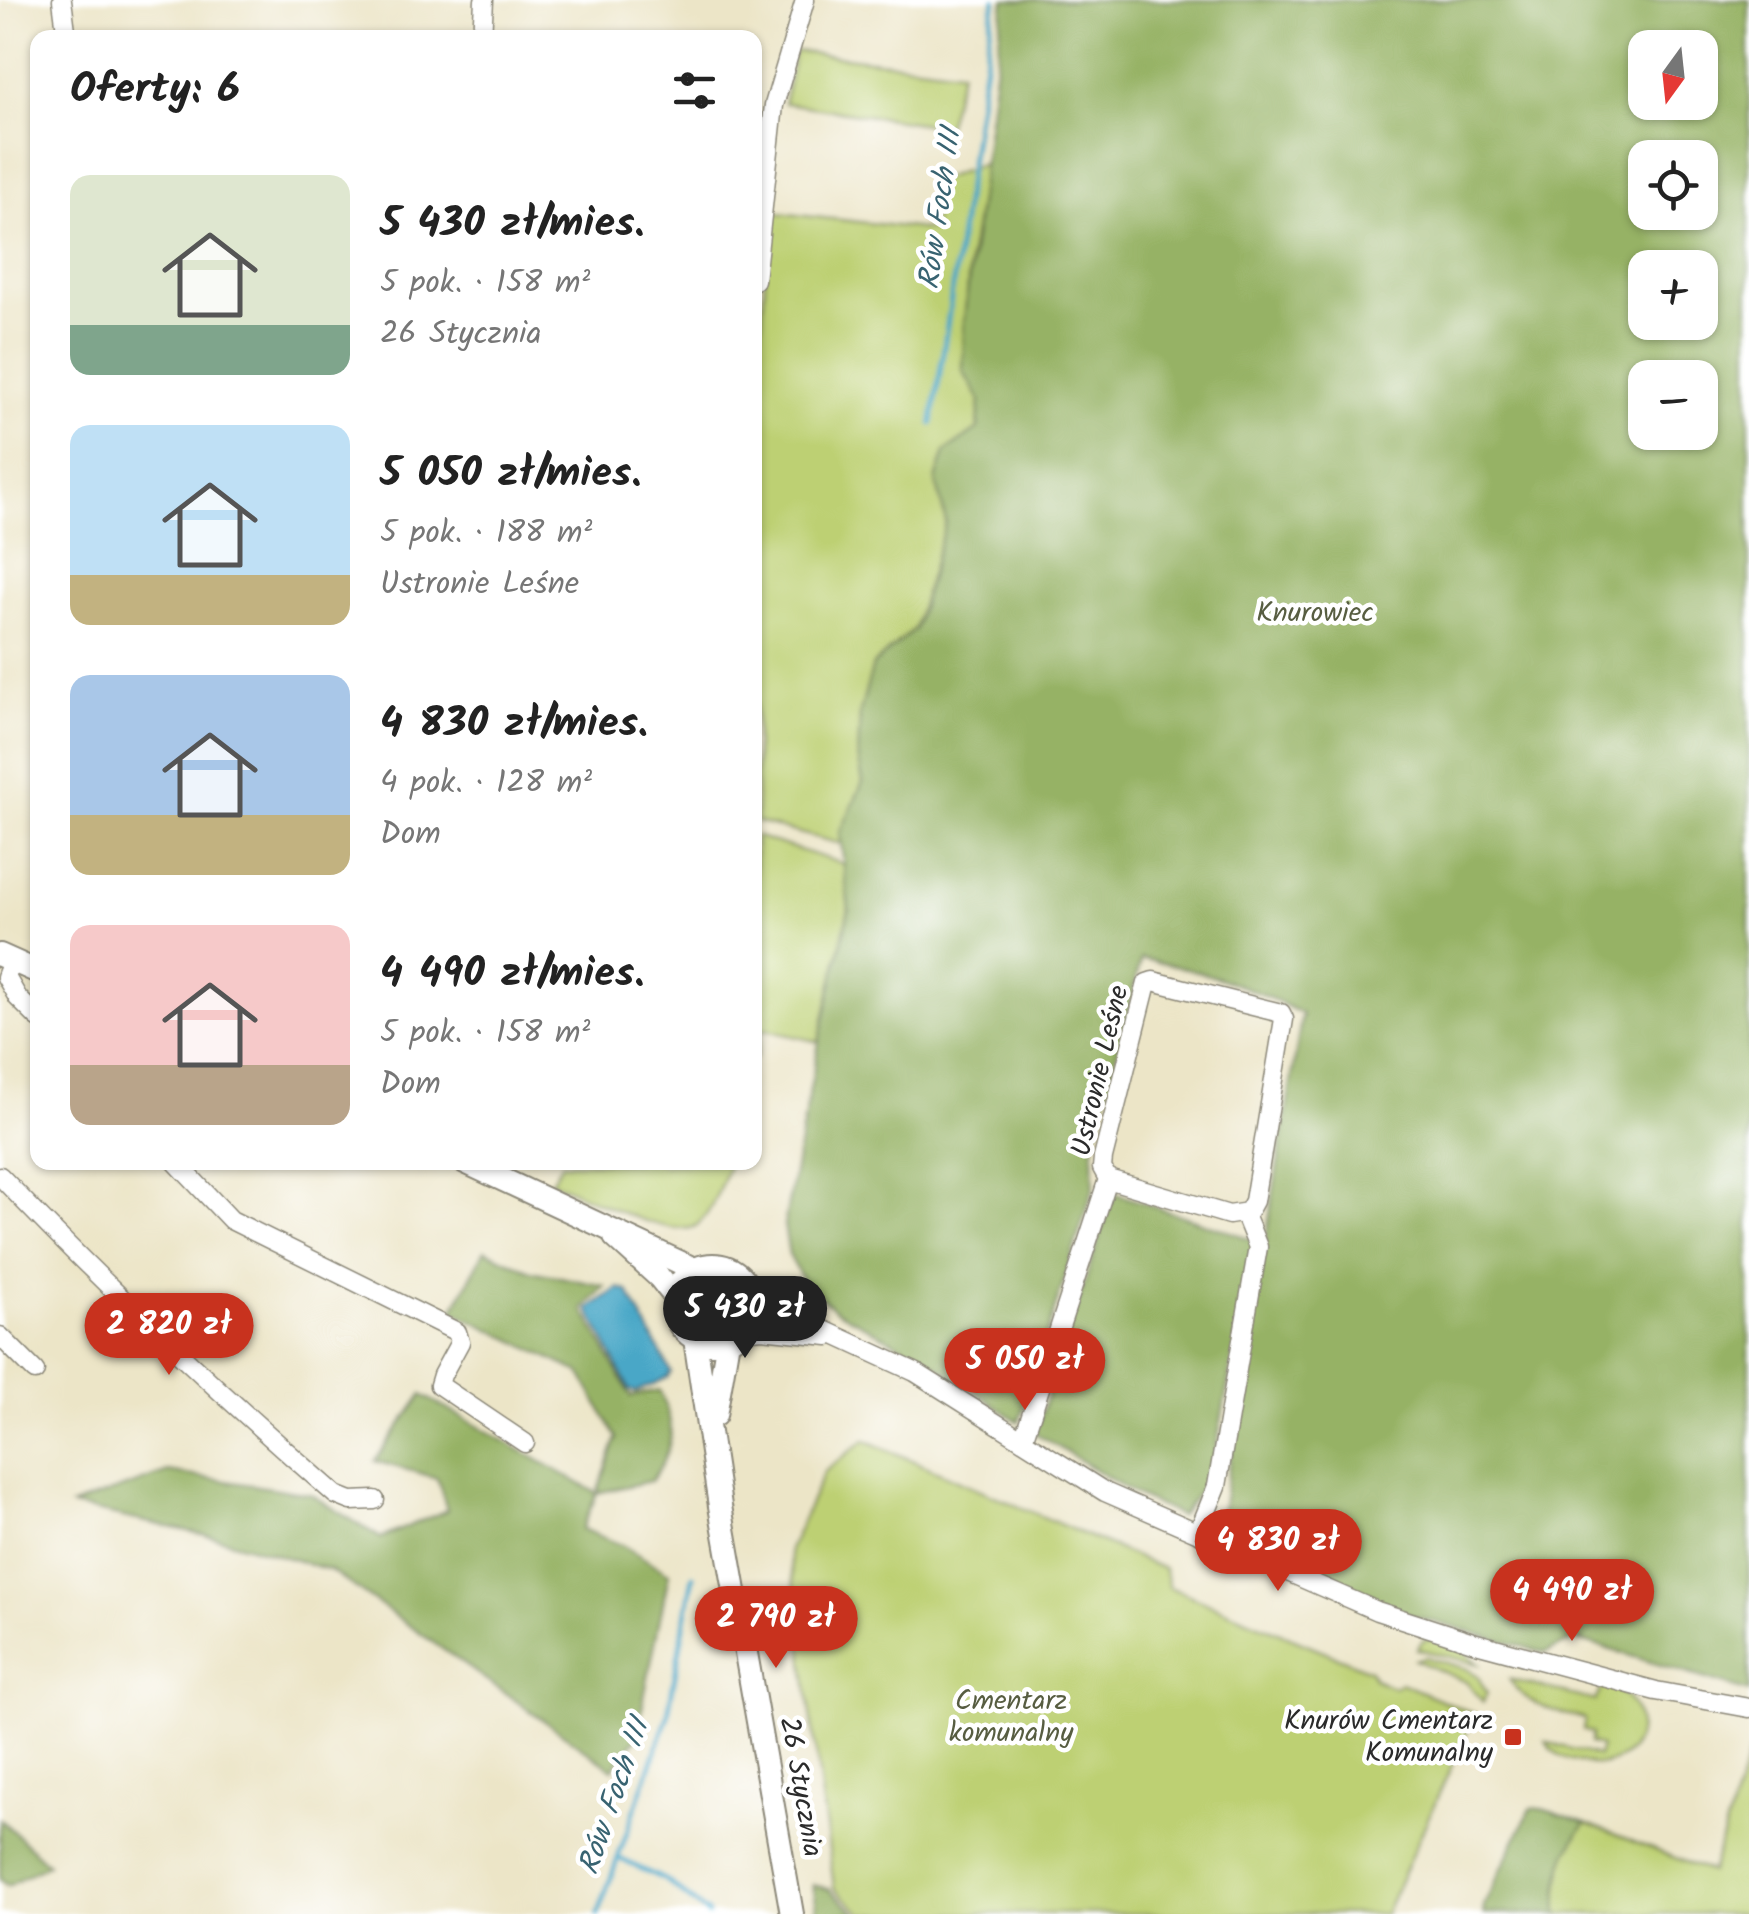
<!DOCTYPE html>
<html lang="pl">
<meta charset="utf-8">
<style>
body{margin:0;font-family:Kalam,sans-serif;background:#f6f6f6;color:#222;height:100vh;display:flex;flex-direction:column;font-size:38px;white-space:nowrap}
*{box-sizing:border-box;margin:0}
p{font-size:32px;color:#767676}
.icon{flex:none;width:55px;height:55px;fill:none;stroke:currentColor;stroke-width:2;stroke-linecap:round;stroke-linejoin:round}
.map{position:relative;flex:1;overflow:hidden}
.side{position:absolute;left:30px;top:30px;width:732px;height:1140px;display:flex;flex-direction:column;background:#fff;border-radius:20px;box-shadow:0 2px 8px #0004}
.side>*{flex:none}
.needle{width:65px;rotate:195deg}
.fabs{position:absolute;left:1628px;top:30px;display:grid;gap:20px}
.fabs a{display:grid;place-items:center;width:90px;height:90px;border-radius:20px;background:#fff;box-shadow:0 2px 8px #0004;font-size:50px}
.price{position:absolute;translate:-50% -85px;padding:0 22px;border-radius:35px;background:#c8321e;color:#fff;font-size:32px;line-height:65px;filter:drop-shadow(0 2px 5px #0008)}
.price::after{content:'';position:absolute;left:50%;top:60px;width:30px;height:22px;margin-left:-15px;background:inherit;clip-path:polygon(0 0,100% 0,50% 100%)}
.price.selected{background:#222;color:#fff}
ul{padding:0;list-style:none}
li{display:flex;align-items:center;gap:30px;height:250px;padding:0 40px}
li span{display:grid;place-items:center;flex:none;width:280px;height:200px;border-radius:20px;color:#555}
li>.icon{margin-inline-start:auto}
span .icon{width:120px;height:120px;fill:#fffc;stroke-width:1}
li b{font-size:42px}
h2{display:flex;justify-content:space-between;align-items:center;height:120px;padding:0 40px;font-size:42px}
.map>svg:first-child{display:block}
.green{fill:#bdd073;stroke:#747e4f;stroke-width:2.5}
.forest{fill:#96b265;stroke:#606e48;stroke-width:2.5;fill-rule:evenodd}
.water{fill:#48a7c7;stroke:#3a6979;stroke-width:2.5}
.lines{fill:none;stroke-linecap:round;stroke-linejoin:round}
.stream{stroke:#48a7c7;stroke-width:5}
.minor-casing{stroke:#8c8879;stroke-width:21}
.tertiary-casing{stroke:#8c8879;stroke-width:26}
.minor{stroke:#fff;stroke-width:18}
.tertiary{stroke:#fff;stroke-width:22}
.poi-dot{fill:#c8321e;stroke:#fff;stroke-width:4}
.labels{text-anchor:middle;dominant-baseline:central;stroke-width:9;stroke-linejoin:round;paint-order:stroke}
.park-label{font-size:28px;fill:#575d41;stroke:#fff}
.street-label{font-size:28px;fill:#2b2b2b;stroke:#fff}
.poi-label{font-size:28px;fill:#2b2b2b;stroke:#fff;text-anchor:end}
.water-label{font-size:30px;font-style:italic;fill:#386371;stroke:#fff}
</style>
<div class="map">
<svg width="1749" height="1914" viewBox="0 0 1749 1914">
<rect width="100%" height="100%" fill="#fff"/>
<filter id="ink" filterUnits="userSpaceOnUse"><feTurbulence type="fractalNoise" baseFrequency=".01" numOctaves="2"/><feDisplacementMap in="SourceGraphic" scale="20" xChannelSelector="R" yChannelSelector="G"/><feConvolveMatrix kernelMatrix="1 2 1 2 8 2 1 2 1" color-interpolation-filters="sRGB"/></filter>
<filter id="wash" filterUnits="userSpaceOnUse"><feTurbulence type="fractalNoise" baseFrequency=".0048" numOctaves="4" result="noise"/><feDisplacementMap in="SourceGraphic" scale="40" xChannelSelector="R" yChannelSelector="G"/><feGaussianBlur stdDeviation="2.25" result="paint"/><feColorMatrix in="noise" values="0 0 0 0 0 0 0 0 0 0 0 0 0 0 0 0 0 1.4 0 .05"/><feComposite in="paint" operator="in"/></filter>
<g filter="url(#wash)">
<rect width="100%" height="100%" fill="#ece5c7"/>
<path class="green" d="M795 51 961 71 946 127 784 103Z
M985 163 969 261 963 371 980 400 978 430 945 452 936 480 946 522 914 629 873 665 858 756 863 782 845 845 756 822 755 414 770 212 932 230 938 180Z
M755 836 844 864 849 909 819 1042 762 1029 755 1060Z
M656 1162 665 1165 669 1163H729C722 1181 713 1212 697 1225 676 1243 576 1192 551 1181L562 1163Z
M688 1304a25 25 0 1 1 50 0a25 25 0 1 1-50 0Z
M865 1440 1164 1569 1169 1587 1370 1670 1374 1679 1393 1687 1401 1683 1475 1714 1385 1914H863L834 1888 789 1550 824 1472Z
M1433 1639 1461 1648 1478 1664 1417 1649 1423 1640Z
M1425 1657 1468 1669 1478 1677 1487 1693 1483 1702 1466 1682 1415 1660Z
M1509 1679 1595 1701 1604 1684C1664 1707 1640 1779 1579 1762 1565 1759 1554 1755 1546 1742L1598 1756 1601 1746 1590 1743 1592 1733 1583 1730 1585 1719C1557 1712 1525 1707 1509 1679Z
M1749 1753V1914H1558C1556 1881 1564 1849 1586 1823L1711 1872Z"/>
<path class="forest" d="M1004 0H1749V1692L1575 1639 1546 1653 1409 1615 1219 1530 1302 1014C1251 987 1198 968 1141 959L1093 1149 1094 1186 1019 1422 935 1364 834 1309 803 1281 789 1255 784 1225 819 1042 849 909 840 833 863 782 858 756 860 712 873 665 915 629 946 522 936 480 945 452 978 429 980 400 963 371 964 318ZM1645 48H1700V102H1645ZM1645 158H1700V212H1645ZM1645 268H1700V322H1645ZM1645 378H1700V432H1645Z
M1114 1193 1255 1240 1211 1476 1180 1516 1138 1496 1035 1433Z
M485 1250 531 1271 605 1286 583 1309 631 1396 659 1390C677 1425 674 1449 651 1481L597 1493 582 1529 622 1545 669 1573 636 1738 613 1769 330 1570 215 1537 72 1506 168 1472 310 1494 381 1538 447 1510 437 1478 375 1461 422 1395 597 1493 617 1438 580 1373 453 1311Z
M1531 1808 1549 1810 1586 1823C1564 1849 1556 1881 1558 1914H1483L1484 1905Z
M0 1819 48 1864 8 1886 0 1880Z
M813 1885 829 1889 857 1914H818Z"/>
<path class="water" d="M618 1288 628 1291 671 1372 667 1378 636 1392 630 1390 588 1309Z"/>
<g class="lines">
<path class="stream" d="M932 424C955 283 971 141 995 0
M618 1858 667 1881 708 1914
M598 1914 667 1719 693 1576"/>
</g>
</g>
<g filter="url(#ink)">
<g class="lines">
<g class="minor-casing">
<path id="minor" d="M62 0 67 38
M482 38 484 0
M755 280 774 105 805 0
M12 961 6 977 18 998 38 1018
M176 1162 231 1220 457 1332 460 1342 442 1375 439 1385 525 1443
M0 1176C107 1288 219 1393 336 1495L351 1501 375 1500
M752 1297 915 1372 1105 1492 1377 1611 1476 1643 1656 1691 1749 1708
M742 1331 762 1329 829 1336
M0 1336 35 1371
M1023 1440 1108 1179 1102 1168 1103 1158 1147 983 1153 981 1281 1013 1284 1019 1254 1201 1248 1212 1229 1215 1108 1179
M1198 1533 1217 1486 1258 1247 1245 1215"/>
</g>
<g class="tertiary-casing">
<path id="tertiary" d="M0 955 38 972
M465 1162 694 1269
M615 1237 659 1277 675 1297
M674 1304a39 39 0 1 1 78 0a39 39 0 1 1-78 0Z
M695 1339 720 1506 792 1914
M715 1415 728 1340"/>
</g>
<use href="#minor" class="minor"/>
<use href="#tertiary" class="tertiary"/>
</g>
</g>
<rect class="poi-dot" x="1503" y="1727" width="20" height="20" rx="5"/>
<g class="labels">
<g class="park-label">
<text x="1315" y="613">Knurowiec</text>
<text x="1011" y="1701">Cmentarz<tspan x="1011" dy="32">komunalny</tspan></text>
</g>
<g class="street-label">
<text transform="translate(1101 1071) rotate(-77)">Ustronie Leśne</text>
<text transform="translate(800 1787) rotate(80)">26 Stycznia</text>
</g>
<g class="poi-label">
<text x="1493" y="1721">Knurów Cmentarz<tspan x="1493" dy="32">Komunalny</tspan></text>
</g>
<g class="water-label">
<text transform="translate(941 209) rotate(-82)">Rów Foch III</text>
<text transform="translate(615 1797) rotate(-71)">Rów Foch III</text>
</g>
</g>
</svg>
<div class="fabs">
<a><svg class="needle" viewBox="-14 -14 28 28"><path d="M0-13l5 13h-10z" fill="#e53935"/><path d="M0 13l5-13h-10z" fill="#767676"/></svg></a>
<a><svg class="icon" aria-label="locate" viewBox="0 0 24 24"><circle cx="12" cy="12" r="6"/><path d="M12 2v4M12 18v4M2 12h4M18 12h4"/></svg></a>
<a>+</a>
<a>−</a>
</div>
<b class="price selected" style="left:745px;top:1361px">5 430 zł</b>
<b class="price" style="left:169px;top:1378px">2 820 zł</b>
<b class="price" style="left:1025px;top:1413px">5 050 zł</b>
<b class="price" style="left:1278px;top:1594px">4 830 zł</b>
<b class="price" style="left:1572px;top:1644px">4 490 zł</b>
<b class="price" style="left:776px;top:1671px">2 790 zł</b>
<section class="side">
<h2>Oferty: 6<svg class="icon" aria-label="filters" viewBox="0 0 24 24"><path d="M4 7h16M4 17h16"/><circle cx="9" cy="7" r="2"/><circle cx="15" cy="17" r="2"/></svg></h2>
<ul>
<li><span style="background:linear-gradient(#dfe7d0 75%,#7fa58c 0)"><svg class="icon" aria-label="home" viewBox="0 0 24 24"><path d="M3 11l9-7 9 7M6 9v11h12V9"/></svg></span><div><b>5 430 zł/mies.</b><p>5 pok. · 158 m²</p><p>26 Stycznia</p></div></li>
<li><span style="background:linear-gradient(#bfe0f5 75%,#c2b280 0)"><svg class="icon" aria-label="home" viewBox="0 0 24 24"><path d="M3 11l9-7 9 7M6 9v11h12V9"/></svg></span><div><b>5 050 zł/mies.</b><p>5 pok. · 188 m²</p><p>Ustronie Leśne</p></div></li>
<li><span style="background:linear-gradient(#a9c7e8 70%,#c2b280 0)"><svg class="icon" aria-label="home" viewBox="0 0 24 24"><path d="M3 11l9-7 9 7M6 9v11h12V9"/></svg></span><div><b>4 830 zł/mies.</b><p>4 pok. · 128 m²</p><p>Dom</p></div></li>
<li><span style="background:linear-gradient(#f6c9c9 70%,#b9a48a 0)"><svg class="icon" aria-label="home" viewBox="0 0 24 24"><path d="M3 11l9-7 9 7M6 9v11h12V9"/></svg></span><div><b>4 490 zł/mies.</b><p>5 pok. · 158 m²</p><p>Dom</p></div></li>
</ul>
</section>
</div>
